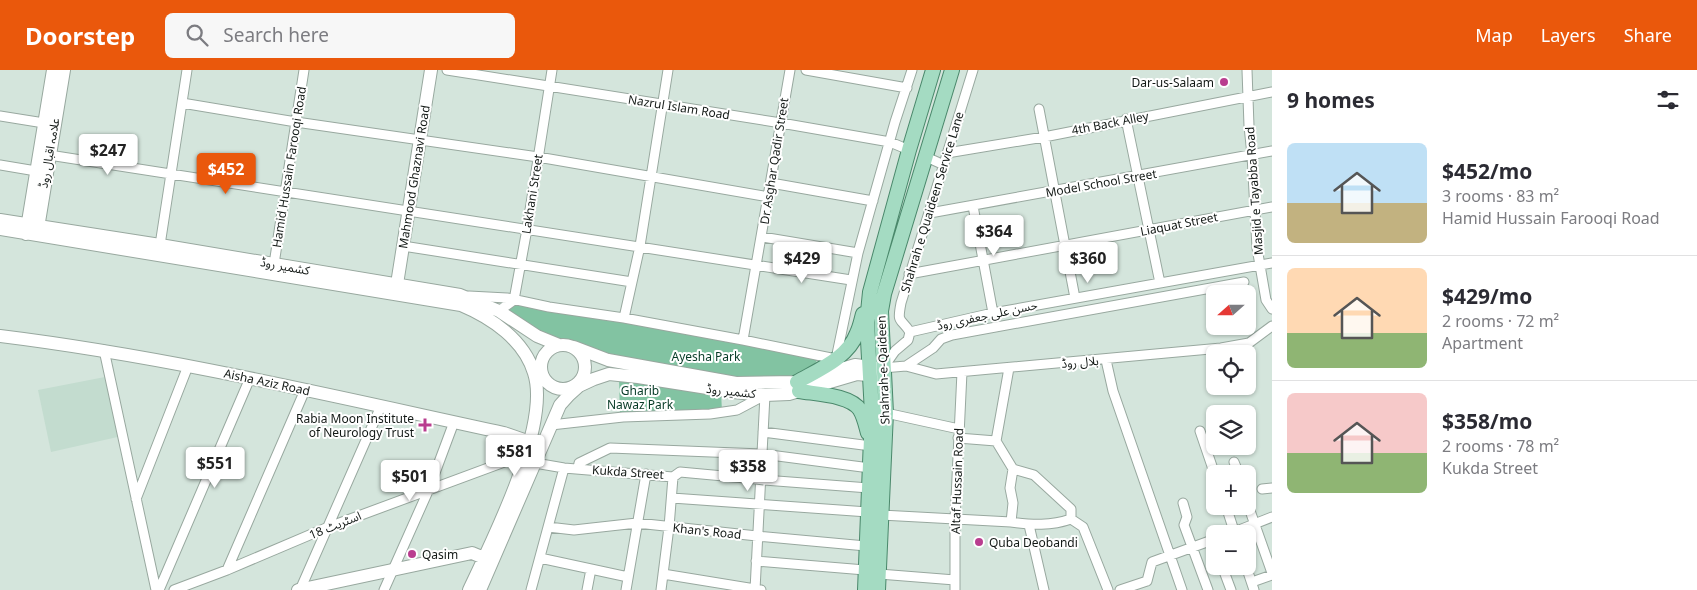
<!DOCTYPE html>
<meta charset="utf-8">
<style>
body{margin:0;font-family:"Noto Sans","Noto Sans Arabic",sans-serif;background:#f7f7f7;color:#2b2b33;height:100vh;display:flex;flex-direction:column;font-size:19px;white-space:nowrap}
*{box-sizing:border-box;margin:0}
p{font-size:16px;color:#7c7c81}
.icon{flex:none;width:28px;height:28px;fill:none;stroke:currentColor;stroke-width:2;stroke-linecap:round;stroke-linejoin:round}
.map{position:relative;flex:1;overflow:hidden}
.panel{display:flex;flex-direction:column;background:#fff;width:425px}
.panel>*{flex:none}
.needle{width:32px;rotate:249deg}
.controls{position:absolute;left:1206px;top:215px;display:grid;gap:10px}
.controls a{display:grid;place-items:center;width:50px;height:50px;border-radius:8px;background:#fff;box-shadow:0 1px 4px #0004;font-size:25px}
.price{position:absolute;translate:-50% -42px;padding:0 11px;border-radius:5px;background:#fff;color:#222;font-size:16px;line-height:32px;filter:drop-shadow(0 1px 2px #0008)}
.price::after{content:'';position:absolute;left:50%;top:30px;width:15px;height:11px;margin-left:-8px;background:inherit;clip-path:polygon(0 0,100% 0,50% 100%)}
.price.selected{background:#ea580c;color:#fff}
ul{padding:0;list-style:none}
li{display:flex;align-items:center;gap:15px;height:125px;padding:0 15px}
li+li{border-top:1px solid #e1e1e2}
li span{display:grid;place-items:center;flex:none;width:140px;height:100px;border-radius:8px;color:#555}
li>.icon{margin-inline-start:auto}
span .icon{width:60px;height:60px;fill:#fffc;stroke-width:1}
li b{font-size:21px}
h2{display:flex;justify-content:space-between;align-items:center;height:60px;padding:0 15px;font-size:21px}
header{display:flex;align-items:center;gap:30px;box-sizing:border-box;height:70px;padding:0 25px;background:#ea580c;color:#fff}
header strong{font-size:24px}
nav{display:flex;gap:28px;margin-inline-start:auto;font-size:18px}
.search{width:350px;height:45px;background:#f7f7f7;display:flex;align-items:center;gap:12px;box-sizing:border-box;padding:0 18px;border-radius:8px;color:#7c7c81;font-size:19px}
main{display:flex;flex:1;min-height:0}
.map>svg:first-child{display:block}
.built{fill:#c3dccf}
.green{fill:#82c3a2}
.lines{fill:none;stroke-linecap:round;stroke-linejoin:round}
.street-casing{stroke:#98a89f;stroke-width:11}
.secondary-casing{stroke:#98a89f;stroke-width:14}
.primary-casing{stroke:#4a886b;stroke-width:16}
.street{stroke:#fff;stroke-width:9}
.secondary{stroke:#fff;stroke-width:12}
.primary{stroke:#a4dbc2;stroke-width:14}
.street-bridge-casing{stroke:#98a89f;stroke-width:11;stroke-linecap:butt}
.street-bridge{stroke:#fff;stroke-width:9}
.poi-dot{fill:#b93d8f;stroke:#fff;stroke-width:2}
.labels{text-anchor:middle;dominant-baseline:central;stroke-width:4;stroke-linejoin:round;paint-order:stroke}
.poi-label{font-size:12px;fill:#131916;stroke:#fff;text-anchor:end}
.street-label{font-size:12px;fill:#131916;stroke:#fff}
.park-label{font-size:12px;fill:#063a26;stroke:#fff}
</style>
<header>
<strong>Doorstep</strong>
<div class="search"><svg class="icon" aria-label="search" viewBox="0 0 24 24"><circle cx="10" cy="10" r="6"/><path d="M15 15l6 6"/></svg>Search here</div>
<nav><a>Map</a><a>Layers</a><a>Share</a></nav>
</header>
<main>
<div class="map">
<svg width="1272" height="520" viewBox="0 0 1272 520">
<rect width="100%" height="100%" fill="#d4e5dc"/>
<path class="built" d="M110 306 122 366 51 382 38 320Z"/>
<path class="green" d="M514 230 820 286 814 295 782 313 608 290 566 274 559 275 499 241Z
M619 305 721 321 722 342 620 348Z"/>
<g class="lines">
<g class="street-casing">
<path id="street" d="M447 0 781 53 890 72 909 80
M806 0 907 18
M1247 0 1249 56 1252 85 1257 178 1266 230 1272 239
M182 33 296 52 538 87 769 127
M1039 39 1075 228
M0 46 44 53
M1126 49 1160 213
M947 83 1044 67 1272 22
M49 85 851 210
M924 86 944 95
M0 95 42 102
M771 113 873 131
M973 136 993 243
M930 143 1272 81
M762 167 858 183
M160 175 187 0
M403 176 632 212
M274 194 304 0
M909 204 1272 137
M469 226 507 228 549 237 624 248 743 270 836 289 858 183 895 52 912 0
M499 241 514 230 527 159 552 0
M624 248 640 176 668 0
M910 262 993 243 1272 193
M910 262C900 247 897 254 901 233L973 0
M743 270 790 0
M104 280 156 520
M1106 290 1113 321 1182 520
M906 296 933 278 941 269 952 265 1244 212
M883 298 906 296 936 304 1221 278 1249 273 1272 256
M883 298 895 281 908 270 910 262
M1009 298 996 371 1013 399 1034 405 1071 439V449
M886 343 959 359
M551 355 623 347 710 344 737 340 765 325
M1200 361 1215 405
M763 362 871 376
M958 368 996 371
M1234 392 1239 404
M535 393 564 398 673 407 680 402 756 409
M578 399 579 393 610 378 762 384 870 398
M764 410 869 418
M1262 419 1272 418
M672 428 868 442
M136 429 188 296
M1183 433 1187 447 1184 455 1208 520
M1248 435 1272 503
M1226 436 1235 464
M881 445 1011 452C1032 455 1051 456 1071 449
M1071 449 1083 457 1108 520
M1011 452 1013 433 1010 418 1013 399
M1029 455 1044 520
M548 457 574 460 637 453 757 466 866 476
M1229 464 1272 447
M540 488 628 507
M756 491 865 500
M1222 496 1231 520
M1246 496 1254 520
M227 500 305 320
M663 504 761 520
M879 504 955 510
M1147 511 1152 492 1215 469
M1252 512 1272 505
M159 520 250 308
M174 520 227 500 326 458 526 384
M300 520 381 336
M384 520 429 419 454 352
M531 520 564 398
M587 520 591 499
M626 520 646 404
M661 520 669 457 673 407
M755 520 765 325
M955 520V450L962 302
M1120 520 1147 511"/>
</g>
<g class="secondary-casing">
<path id="secondary" d="M0 150 160 175 460 225 499 241 537 266 559 275
M0 159 461 235C492 248 524 270 534 303 551 355 492 471 469 520
M26 164 53 0
M37 164 64 0
M397 214 431 0
M0 266C170 287 337 327 504 363L530 372
M541 297a22 22 0 1 1 44 0a22 22 0 1 1-44 0Z
M574 277 608 290 736 313 797 312 855 295 879 298
M298 520 472 483 484 488
M480 520 560 335 569 325 579 316 594 309 609 304 638 307 733 322 765 325 789 324 857 304 878 306"/>
</g>
<g class="primary-casing">
<path id="primary" d="M797 312C818 300 848 288 857 263 860 257 861 251 863 244
M799 321C816 324 851 325 860 340 864 346 866 356 868 363
M865 520 872 343 867 252 870 222 909 80 933 0
M878 520 886 343 881 241 884 224 952 0"/>
</g>
<use href="#street" class="street"/>
<use href="#secondary" class="secondary"/>
<use href="#primary" class="primary"/>
<g class="street-bridge-casing">
<path id="street-bridge" d="M756 409 764 410"/>
</g>
<use href="#street-bridge" class="street-bridge"/>
</g>
<g class="poi-dot">
<circle cx="1224" cy="12" r="5"/>
<path d="M422.5 347.5h5v5h5v5h-5v5h-5v-5h-5v-5h5z"/>
<circle cx="979" cy="472" r="5"/>
<circle cx="412" cy="484" r="5"/>
</g>
<g class="labels">
<g class="poi-label">
<text x="1214" y="12">Dar-us-Salaam</text>
<text x="414" y="348">Rabia Moon Institute<tspan x="414" dy="14">of Neurology Trust</tspan></text>
<text x="989" y="472" text-anchor="start">Quba Deobandi</text>
<text x="422" y="484" text-anchor="start">Qasim</text>
</g>
<g class="street-label">
<text transform="translate(679 37) rotate(9)">Nazrul Islam Road</text>
<text transform="translate(1110 53) rotate(-11)">4th Back Alley</text>
<text transform="translate(49 83) rotate(-80)">علامہ اقبال روڈ</text>
<text transform="translate(774 91) rotate(-81)">Dr Asghar Qadir Street</text>
<text transform="translate(289 97) rotate(-81)">Hamid Hussain Farooqi Road</text>
<text transform="translate(414 107) rotate(-81)">Mahmood Ghaznavi Road</text>
<text transform="translate(1101 113) rotate(-10)">Model School Street</text>
<text transform="translate(1254 121) rotate(-94)">Masjid e Tayabba Road</text>
<text transform="translate(532 124) rotate(-81)">Lakhani Street</text>
<text transform="translate(932 132) rotate(-73)">Shahrah e Quaideen Service Lane</text>
<text transform="translate(1179 154) rotate(-11)">Liaquat Street</text>
<text transform="translate(285 196) rotate(10)">کشمیر روڈ</text>
<text transform="translate(987 245) rotate(-12)">حسن علی جعفری روڈ</text>
<text transform="translate(1080 292) rotate(-5)">بلال روڈ</text>
<text transform="translate(883 300) rotate(-92)">Shahrah-e-Qaideen</text>
<text transform="translate(267 312) rotate(12)">Aisha Aziz Road</text>
<text transform="translate(731 321) rotate(6)">کشمیر روڈ</text>
<text transform="translate(628 402) rotate(4)">Kukda Street</text>
<text transform="translate(957 411) rotate(-88)">Altaf Hussain Road</text>
<text transform="translate(335 455) rotate(-22)">اسٹریٹ 18</text>
<text transform="translate(707 461) rotate(6)">Khan's Road</text>
</g>
<g class="park-label">
<text x="706" y="286">Ayesha Park</text>
<text x="640" y="320">Gharib<tspan x="640" dy="14">Nawaz Park</tspan></text>
</g>
</g>
</svg>
<div class="controls">
<a><svg class="needle" viewBox="-14 -14 28 28"><path d="M0-13l5 13h-10z" fill="#e53935"/><path d="M0 13l5-13h-10z" fill="#7c7c81"/></svg></a>
<a><svg class="icon" aria-label="locate" viewBox="0 0 24 24"><circle cx="12" cy="12" r="6"/><path d="M12 2v4M12 18v4M2 12h4M18 12h4"/></svg></a>
<a><svg class="icon" aria-label="layers" viewBox="0 0 24 24"><path d="M12 4l9 5-9 5-9-5zM3 14l9 5 9-5"/></svg></a>
<a>+</a>
<a>−</a>
</div>
<b class="price" style="left:108px;top:106px">$247</b>
<b class="price selected" style="left:226px;top:125px">$452</b>
<b class="price" style="left:994px;top:187px">$364</b>
<b class="price" style="left:802px;top:214px">$429</b>
<b class="price" style="left:1088px;top:214px">$360</b>
<b class="price" style="left:515px;top:407px">$581</b>
<b class="price" style="left:215px;top:419px">$551</b>
<b class="price" style="left:748px;top:422px">$358</b>
<b class="price" style="left:410px;top:432px">$501</b>
</div>
<section class="panel">
<h2>9 homes<svg class="icon" aria-label="filters" viewBox="0 0 24 24"><path d="M4 7h16M4 17h16"/><circle cx="9" cy="7" r="2"/><circle cx="15" cy="17" r="2"/></svg></h2>
<ul>
<li><span style="background:linear-gradient(#bfe0f5 60%,#c2b280 0)"><svg class="icon" aria-label="home" viewBox="0 0 24 24"><path d="M3 11l9-7 9 7M6 9v11h12V9"/></svg></span><div><b>$452/mo</b><p>3 rooms · 83 m²</p><p>Hamid Hussain Farooqi Road</p></div></li>
<li><span style="background:linear-gradient(#ffd9b3 65%,#8fb573 0)"><svg class="icon" aria-label="home" viewBox="0 0 24 24"><path d="M3 11l9-7 9 7M6 9v11h12V9"/></svg></span><div><b>$429/mo</b><p>2 rooms · 72 m²</p><p>Apartment</p></div></li>
<li><span style="background:linear-gradient(#f6c9c9 60%,#8fb573 0)"><svg class="icon" aria-label="home" viewBox="0 0 24 24"><path d="M3 11l9-7 9 7M6 9v11h12V9"/></svg></span><div><b>$358/mo</b><p>2 rooms · 78 m²</p><p>Kukda Street</p></div></li>
</ul>
</section>
</main>
